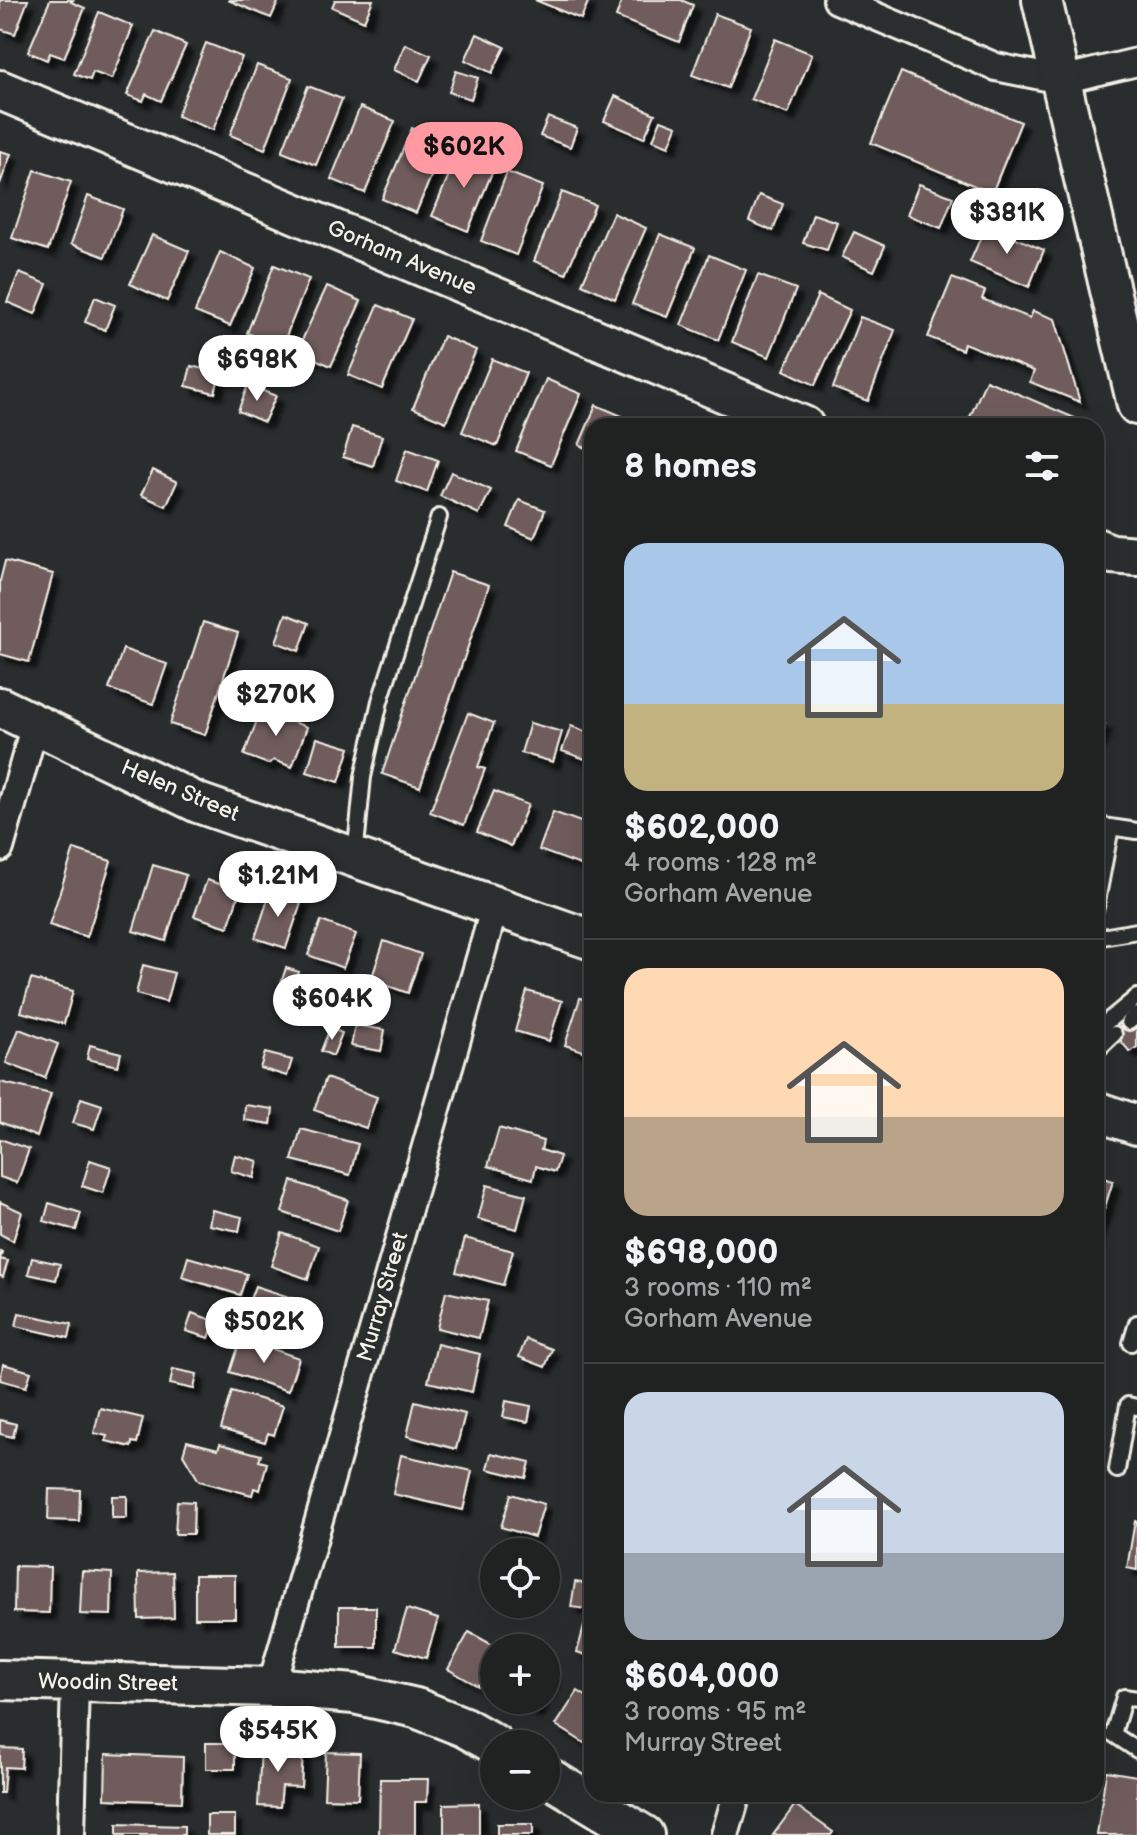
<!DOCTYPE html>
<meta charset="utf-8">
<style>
body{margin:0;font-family:"Balsamiq Sans",sans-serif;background:#2d2f2f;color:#f1f3f6;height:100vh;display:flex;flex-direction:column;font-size:30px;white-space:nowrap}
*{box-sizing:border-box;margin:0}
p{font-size:26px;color:#a2a4a5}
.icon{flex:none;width:44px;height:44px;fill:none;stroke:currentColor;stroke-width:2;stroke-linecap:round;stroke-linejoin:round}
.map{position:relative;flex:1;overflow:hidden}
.panel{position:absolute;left:584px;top:418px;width:520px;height:1384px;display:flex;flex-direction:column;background:#202222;border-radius:24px;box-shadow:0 8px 32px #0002,0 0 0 2px #3d3f40}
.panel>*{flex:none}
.buttons{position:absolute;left:480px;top:1538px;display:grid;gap:16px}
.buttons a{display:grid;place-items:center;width:80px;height:80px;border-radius:50%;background:#202222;box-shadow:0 8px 32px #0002,0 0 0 2px #3d3f40;font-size:40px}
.price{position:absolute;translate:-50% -68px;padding:0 18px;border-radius:28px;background:#fff;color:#222;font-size:26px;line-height:52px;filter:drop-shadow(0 2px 4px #0008)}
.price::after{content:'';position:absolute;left:50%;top:48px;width:24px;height:18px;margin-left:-12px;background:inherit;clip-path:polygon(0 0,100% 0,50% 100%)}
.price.current{background:#ff9aa2;color:#111}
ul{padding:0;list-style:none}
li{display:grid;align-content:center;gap:16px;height:424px;padding:0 40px}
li+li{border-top:2px solid #3d3f40}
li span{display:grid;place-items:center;height:248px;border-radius:24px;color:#555}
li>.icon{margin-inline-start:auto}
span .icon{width:144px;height:144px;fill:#fffc;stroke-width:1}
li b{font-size:34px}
h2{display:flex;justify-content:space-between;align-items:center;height:96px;padding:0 40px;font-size:34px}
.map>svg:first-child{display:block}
.building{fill:#6f5c5b;stroke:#f4f1e8;stroke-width:2;filter:url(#shadow)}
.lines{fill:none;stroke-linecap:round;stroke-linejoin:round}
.lane-casing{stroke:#f4f1e8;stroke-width:20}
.street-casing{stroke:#f4f1e8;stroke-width:32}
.secondary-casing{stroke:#f4f1e8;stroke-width:44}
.lane{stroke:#2a2d2e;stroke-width:14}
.street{stroke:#2a2d2e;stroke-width:26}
.secondary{stroke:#2a2d2e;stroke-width:38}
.labels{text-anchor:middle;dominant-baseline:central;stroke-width:6;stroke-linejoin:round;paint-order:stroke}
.street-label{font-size:22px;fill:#f4f1e8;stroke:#2a2d2e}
</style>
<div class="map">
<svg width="1137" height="1835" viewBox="0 0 1137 1835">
<defs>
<filter id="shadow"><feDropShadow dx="7" dy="7" stdDeviation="2" flood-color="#0009"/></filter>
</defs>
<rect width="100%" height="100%" fill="#2a2d2e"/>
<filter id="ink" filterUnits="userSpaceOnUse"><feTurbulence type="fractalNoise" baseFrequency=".0125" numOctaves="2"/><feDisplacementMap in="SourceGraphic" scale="16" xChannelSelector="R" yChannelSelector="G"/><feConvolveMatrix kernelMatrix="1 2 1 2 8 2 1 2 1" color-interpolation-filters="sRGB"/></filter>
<g filter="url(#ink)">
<path class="building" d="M0 0H28L15 34 0 29Z
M50 0H73L71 2 85 8 64 58 50 53 47 60 28 52Z
M228 0H279L271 18Z
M335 0H373L364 21 332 7Z
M535 0H589L581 19Z
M622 0H681L693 5 679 42 616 17Z
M99 12 133 26 112 79 93 72 90 80 74 74Z
M715 14 751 27 728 88 692 75Z
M155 31 186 45 161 101 146 94 143 101 127 95Z
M477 34 505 47 492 73 465 60Z
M775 39 812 54 788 114 751 99Z
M206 43 242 57 213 130 177 116Z
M405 44 431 55 419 81 394 70Z
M257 65 292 78 265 149 230 135Z
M456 71 478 78 471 99 449 92Z
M901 72 1021 122 992 193 871 143Z
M308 86 342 99 316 165 282 152Z
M615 96 655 114 644 138 604 121Z
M360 107 395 121 365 193 331 179Z
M548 117 577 128 570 147 540 136Z
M661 120 677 126 669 146 653 140Z
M412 128 445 142 416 213 382 199Z
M459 150 495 165 468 231 432 216Z
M0 151 11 154 0 184Z
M35 170 71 182 48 250 12 238Z
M507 172 543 186 516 255 481 241Z
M919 184 953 197 941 228 907 215Z
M562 192 595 205 566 274 534 261Z
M759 195 783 204 773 231 749 221Z
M88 196 123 209 105 257 71 244Z
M613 213 646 228 615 299 582 284Z
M813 214 837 222 827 250 803 243Z
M986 225 1044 250 1029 287 970 262Z
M854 232 885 246 874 271 842 257Z
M660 234 695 248 667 317 632 304Z
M152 235 189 251 167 301 130 284Z
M220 252 255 268 230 326 195 312Z
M709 255 746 270 718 340 681 325Z
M274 265 309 279 282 346 247 333Z
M19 273 47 284 35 314 7 302Z
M758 275 796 289 769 357 732 342Z
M952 278 985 291 982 299 1030 318 1033 311 1055 319 1080 402 1030 382 1034 371 964 343 962 350 928 337Z
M327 286 361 301 331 366 297 351Z
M818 295 850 310 815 385 784 370Z
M95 297 115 305 105 330 85 322Z
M378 305 412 319 382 389 348 375Z
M860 317 895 330 868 401 833 388Z
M443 336 476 350 446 422 413 408Z
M492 359 526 373 497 446 462 432Z
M191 366 220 373 215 393 186 386Z
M546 379 581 394 551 465 516 451Z
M986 380 1086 423V426H966Z
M248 385 276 396 264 422 238 411Z
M596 405 629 419 626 426H592V451L579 445Z
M352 427 382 436 373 466 343 457Z
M407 449 438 460 427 492 396 481Z
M153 470 177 482 166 506 141 495Z
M451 472 491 490 479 514 440 496Z
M519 500 545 510 534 538 508 527Z
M5 561 53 574 29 662 0 654V581Z
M450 572 489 585 420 787 382 774Z
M286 614 309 623 299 651 276 642Z
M203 622 238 633 205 735 170 724Z
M123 649 167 664 153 704 109 689Z
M279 708 296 714 293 722 307 727 292 767 274 760 268 764 244 755 261 710 276 716Z
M468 713 494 723 478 767 485 769 464 825 430 812Z
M1096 721 1105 724 1098 741 1096 740Z
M530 723 562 732 553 762 521 753Z
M571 726 592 734V749L588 760 562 751Z
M317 738 350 748 339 782 307 772Z
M494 791 528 805 511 846 477 832Z
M553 812 592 826V850L586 867 539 850Z
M74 849 111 861 87 937 49 925Z
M153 865 186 875 166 941 133 931Z
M207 880 240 891 228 927 194 916Z
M271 890 302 900 286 948 255 938Z
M321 921 356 934 343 968 308 955Z
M384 941 421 954 408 993 371 980Z
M143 965 174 973 166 1002 136 994Z
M286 968 299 972 290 1000 277 995Z
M31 979 73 991 64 1024 21 1012Z
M527 991 562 1001 549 1041 515 1031Z
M580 998 592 1001V1054L565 1045Z
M1117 1016 1137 1027V1047L1130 1052 1106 1024Z
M355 1025 385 1030 381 1051 351 1046Z
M330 1028 342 1033 333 1056 321 1051Z
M19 1029 58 1044 45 1078 6 1063Z
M90 1045 121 1053 118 1066 87 1059Z
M265 1053 292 1060 287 1076 260 1068Z
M326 1078 377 1097 366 1128 314 1110Z
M0 1082 51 1094 37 1137 0 1122Z
M81 1098 102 1105 94 1129 73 1123Z
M245 1105 273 1109 271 1124 244 1120Z
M499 1128 543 1141 541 1150 560 1156 555 1172 536 1166 533 1179 488 1166Z
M301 1129 358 1144 350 1175 292 1160Z
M0 1139 29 1149 17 1183 0 1177Z
M235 1155 258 1161 254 1178 231 1171Z
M90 1160 111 1167 103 1193 82 1186Z
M1096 1176 1113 1181 1096 1235Z
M292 1181 348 1200 338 1231 282 1212Z
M487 1185 526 1195 517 1229 478 1219Z
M0 1202 22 1212 13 1241 0 1234Z
M49 1203 81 1213 76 1230 44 1221Z
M212 1210 242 1217 239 1231 209 1225Z
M282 1233 319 1246 308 1279 271 1266Z
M465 1238 513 1251 503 1285 456 1272Z
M0 1251 2 1252 0 1259 8 1261 3 1277 0 1276Z
M188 1257 247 1274 240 1295 182 1277Z
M32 1258 60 1264 56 1280 28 1274Z
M255 1286 307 1303 297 1336 255 1322 260 1309 248 1305Z
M446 1292 488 1301 479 1338 437 1328Z
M19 1313 72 1324 69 1338 16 1326Z
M192 1313 215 1321 209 1338 186 1331Z
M241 1338 299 1358 288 1391 230 1372Z
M526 1339 552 1349 545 1367 519 1357Z
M437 1344 480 1354 472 1392 428 1382Z
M3 1364 31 1372 26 1387 0 1380Z
M173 1369 197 1374 194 1389 170 1384Z
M232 1391 283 1406 274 1435 268 1433 265 1442 221 1429Z
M415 1401 465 1414 456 1449 407 1436Z
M506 1401 531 1406 528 1422 503 1417Z
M100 1408 143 1418 137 1443 132 1442 131 1447 106 1441 107 1436 94 1433Z
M0 1420 16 1424 13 1437 0 1434Z
M187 1441 218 1449 220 1444 261 1455 259 1461 267 1463 260 1490 254 1488 252 1495 199 1481 183 1454Z
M491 1453 530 1462 526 1478 487 1469Z
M401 1455 472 1471 463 1510 393 1494Z
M49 1489 80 1490 79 1521 48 1520Z
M511 1494 544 1504 534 1537 501 1527Z
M112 1496H127V1518H112Z
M177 1501 194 1502 193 1534H175Z
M1135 1521 1137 1522V1570L1127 1568Z
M499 1544 525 1552H496Z
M15 1566 50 1567 49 1613 14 1612Z
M82 1571 112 1573 111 1615 80 1614Z
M173 1572 174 1618 139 1619 138 1573Z
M195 1575H235V1618H195Z
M575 1582 590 1584 586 1609 571 1607Z
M339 1607H376V1647H339Z
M407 1609 438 1619 426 1658 395 1649Z
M588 1612 592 1613V1657L577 1652Z
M469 1632 498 1648H494V1658L478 1686 448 1669Z
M546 1673 554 1677 546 1692Z
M578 1691 592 1700V1748L556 1725Z
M513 1700H542L536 1712Z
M206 1743H235V1769H206Z
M0 1748 22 1749 21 1768 5 1767 3 1793H0Z
M261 1748 303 1750 301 1787 282 1786 280 1807 258 1806Z
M326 1752 360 1753 358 1799 324 1798Z
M106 1754 183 1757 182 1802 105 1799Z
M1106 1771 1137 1776V1835H1097Z
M380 1779H428L427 1802H415V1835H379Z
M479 1803V1835H444V1804Z
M795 1805 833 1832 831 1835H773Z
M207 1815H235V1835H207Z
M117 1824 184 1826V1835H117Z
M497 1824H533V1835H497Z"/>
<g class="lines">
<g class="lane-casing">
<path id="lane" d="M1096 825 1137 831
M355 857 363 777 380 701 439 517
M1096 907 1111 827
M1096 938 1137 931
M1129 1022 1137 1015
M1096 1041 1103 1025 1137 997
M1096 1051 1114 1034
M1131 1343 1137 1323
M1117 1470 1128 1405 1137 1407
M1137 1699 1124 1697 1113 1734 1137 1750"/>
</g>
<g class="street-casing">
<path id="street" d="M837 0 996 67 1061 80 1137 62
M0 848 35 724
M271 1687 495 906
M71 1835 75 1682
M725 1835 737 1794"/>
</g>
<g class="secondary-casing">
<path id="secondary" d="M1042 0 1137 405
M0 90 804 426
M1096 548 1112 554 1137 556
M0 707 198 803 592 940
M1096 1111 1137 1125
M0 1680 271 1687 354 1694 416 1708 464 1727 494 1744
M546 1776 644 1835"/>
</g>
<use href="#lane" class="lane"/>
<use href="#street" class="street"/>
<use href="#secondary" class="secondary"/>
</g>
</g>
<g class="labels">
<g class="street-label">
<text transform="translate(402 258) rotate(23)">Gorham Avenue</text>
<text transform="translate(180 791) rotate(23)">Helen Street</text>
<text transform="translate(383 1297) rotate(-74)">Murray Street</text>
<text transform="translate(108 1683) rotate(1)">Woodin Street</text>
</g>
</g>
</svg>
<div class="buttons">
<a><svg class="icon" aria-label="locate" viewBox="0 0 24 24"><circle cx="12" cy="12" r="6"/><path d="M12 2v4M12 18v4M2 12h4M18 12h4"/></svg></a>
<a>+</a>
<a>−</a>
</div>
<b class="price current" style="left:464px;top:190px">$602K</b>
<b class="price" style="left:1007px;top:256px">$381K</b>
<b class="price" style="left:257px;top:403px">$698K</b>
<b class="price" style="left:276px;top:738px">$270K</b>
<b class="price" style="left:278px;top:919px">$1.21M</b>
<b class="price" style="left:332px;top:1042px">$604K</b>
<b class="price" style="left:264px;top:1365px">$502K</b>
<b class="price" style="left:278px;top:1774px">$545K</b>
<section class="panel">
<h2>8 homes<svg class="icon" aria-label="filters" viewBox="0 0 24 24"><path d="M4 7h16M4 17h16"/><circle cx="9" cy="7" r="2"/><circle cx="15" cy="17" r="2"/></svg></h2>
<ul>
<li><span style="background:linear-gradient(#a9c7e8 65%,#c2b280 0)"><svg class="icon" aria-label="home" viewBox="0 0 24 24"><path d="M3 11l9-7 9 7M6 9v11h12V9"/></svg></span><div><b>$602,000</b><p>4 rooms · 128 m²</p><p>Gorham Avenue</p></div></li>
<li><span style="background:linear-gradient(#ffd9b3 60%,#b9a48a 0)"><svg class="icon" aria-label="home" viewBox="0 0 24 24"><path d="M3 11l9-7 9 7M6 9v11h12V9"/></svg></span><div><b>$698,000</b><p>3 rooms · 110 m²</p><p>Gorham Avenue</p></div></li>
<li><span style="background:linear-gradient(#c9d6e8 65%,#9aa5b1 0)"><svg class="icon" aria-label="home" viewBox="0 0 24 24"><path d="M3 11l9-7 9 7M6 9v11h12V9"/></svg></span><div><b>$604,000</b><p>3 rooms · 95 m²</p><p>Murray Street</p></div></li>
</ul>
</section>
</div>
